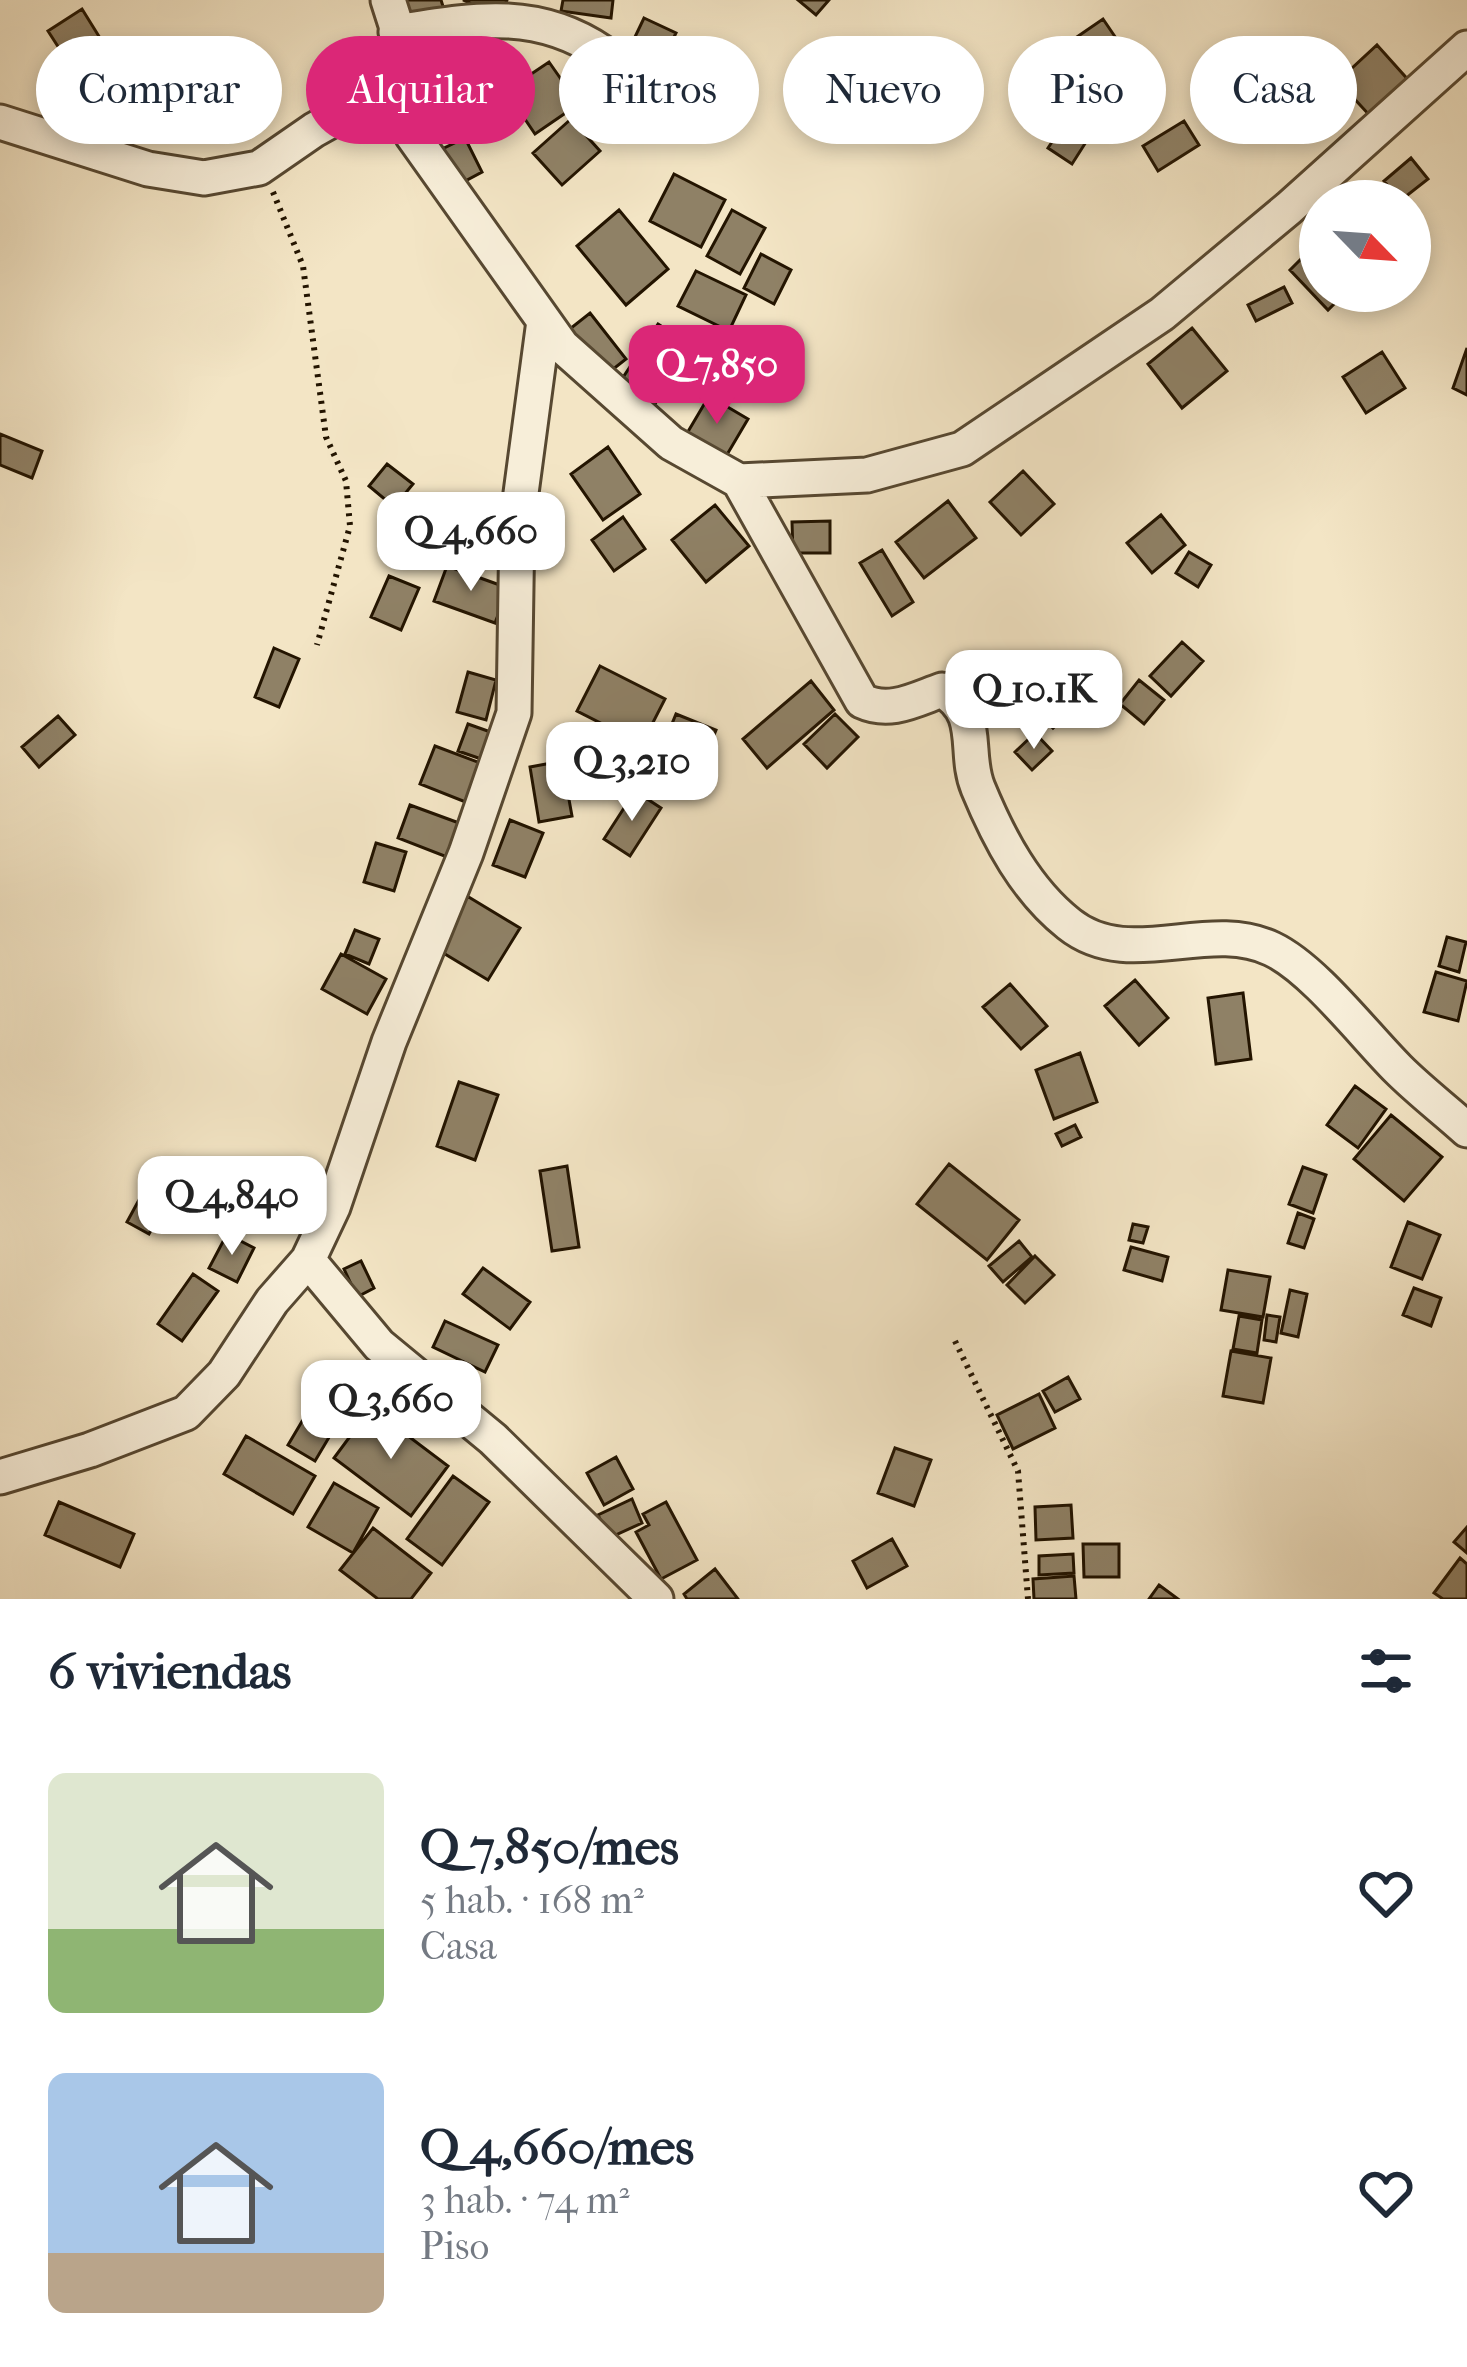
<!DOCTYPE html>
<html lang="es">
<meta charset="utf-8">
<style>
body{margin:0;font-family:"IM FELL French Canon",serif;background:#f6f6f7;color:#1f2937;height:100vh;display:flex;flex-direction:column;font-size:45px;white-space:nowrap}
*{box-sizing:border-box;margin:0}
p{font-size:39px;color:#747a83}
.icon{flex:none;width:66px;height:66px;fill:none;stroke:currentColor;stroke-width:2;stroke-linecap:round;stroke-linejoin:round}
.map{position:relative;height:1599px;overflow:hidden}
.details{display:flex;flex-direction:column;background:#fff;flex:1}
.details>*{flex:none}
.banner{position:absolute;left:36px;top:36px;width:1395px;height:108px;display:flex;gap:24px}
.needle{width:78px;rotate:115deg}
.tools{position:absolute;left:1299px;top:180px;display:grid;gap:24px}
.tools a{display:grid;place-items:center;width:132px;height:132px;border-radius:50%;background:#fff;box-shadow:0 6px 18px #0003;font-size:60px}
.price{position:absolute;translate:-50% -102px;padding:0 27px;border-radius:24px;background:#fff;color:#222;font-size:39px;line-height:78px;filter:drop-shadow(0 3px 6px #0008)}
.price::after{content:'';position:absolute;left:50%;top:72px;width:36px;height:27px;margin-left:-18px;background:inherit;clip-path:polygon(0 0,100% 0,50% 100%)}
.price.selected{background:#db2777;color:#fff}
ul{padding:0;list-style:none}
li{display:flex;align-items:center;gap:36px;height:300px;padding:0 48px}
li span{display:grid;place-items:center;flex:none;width:336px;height:240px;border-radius:18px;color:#555}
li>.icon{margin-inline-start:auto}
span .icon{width:144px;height:144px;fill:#fffc;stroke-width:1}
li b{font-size:51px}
h2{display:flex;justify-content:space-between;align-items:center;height:144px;padding:0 48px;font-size:51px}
.chip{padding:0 42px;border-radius:54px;background:#fff;box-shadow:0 6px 18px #0003;font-size:42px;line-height:108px}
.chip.selected{background:#db2777;color:#fff}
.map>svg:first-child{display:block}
.building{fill:#8f8166;stroke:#231400;stroke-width:3}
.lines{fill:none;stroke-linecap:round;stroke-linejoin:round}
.minor-casing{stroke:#574831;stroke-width:39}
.path{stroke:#231400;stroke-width:6;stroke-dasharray:3 6;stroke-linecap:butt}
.minor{stroke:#f7eed9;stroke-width:33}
</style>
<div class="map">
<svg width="1467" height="1599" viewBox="0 0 1467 1599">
<rect width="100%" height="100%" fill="#f3e5c5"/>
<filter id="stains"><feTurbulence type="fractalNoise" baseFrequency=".00167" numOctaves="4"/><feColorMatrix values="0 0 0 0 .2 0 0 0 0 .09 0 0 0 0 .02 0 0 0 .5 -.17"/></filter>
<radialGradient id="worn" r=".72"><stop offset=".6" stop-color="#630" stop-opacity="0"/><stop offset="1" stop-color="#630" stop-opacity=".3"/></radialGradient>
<path class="building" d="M405 0H441L446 16 413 26Z
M463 0H507L500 17Z
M563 0H613L611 18 561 11Z
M798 0H829L816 15Z
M82 9 100 38 66 59 48 31Z
M644 18 676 33 655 77 623 62Z
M1103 19 1120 44 1074 74 1058 50Z
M1377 45 1411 83 1372 118 1338 81Z
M158 55 173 89 144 101 129 68Z
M549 62 586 115 577 122 570 110 535 134 506 91Z
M684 76 706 87 693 116 670 106Z
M618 97 640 122 619 141 596 116Z
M1069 116 1093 131 1072 164 1048 148Z
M571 119 600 151 562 185 533 153Z
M1184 121 1199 145 1158 171 1143 146Z
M465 138 482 172 454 187 436 152Z
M1411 158 1428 179 1400 201 1384 181Z
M674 174 725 200 701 247 650 221Z
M619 210 668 269 626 305 577 246Z
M732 210 765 228 740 274 707 256Z
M1310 250 1320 261V291H1347L1328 310 1290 270Z
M761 254 791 270 774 304 744 288Z
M696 271 746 295 729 331 678 306Z
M1284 287 1292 303 1256 321 1248 305Z
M590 313 626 359 602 378 566 332Z
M658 324 692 346 653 407 618 385Z
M1192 328 1227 371 1182 408 1148 364Z
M1467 348V395L1453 388Z
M1382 352 1405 388 1366 413 1343 377Z
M709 396 748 419 725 458 686 435Z
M0 434 42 451 32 478 0 465Z
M608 447 640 494 603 520 571 474Z
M387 464 413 484 394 507 369 486Z
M1023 471 1054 504 1021 535 990 502Z
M948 501 976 538 924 578 896 542Z
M715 505 749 546 706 582 672 540Z
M440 511 490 533 476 564 426 541Z
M1161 515 1185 545 1152 573 1127 543Z
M623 517 645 549 614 571 592 540Z
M830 521V553H793L792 522Z
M882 550 913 602 892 616 860 563Z
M1189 552 1211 565 1198 587 1176 573Z
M447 566 508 588 495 623 434 601Z
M389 576 419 588 401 630 371 617Z
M1182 642 1203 661 1171 696 1150 676Z
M274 648 299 659 279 707 255 697Z
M600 666 665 699 642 744 577 711Z
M468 672 496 680 486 720 457 712Z
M1043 672 1076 706 1053 728 1021 694Z
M1139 680 1164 700 1144 724 1120 704Z
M811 681 834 710 767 768 743 739Z
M676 714 716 730 707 752 667 736Z
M835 714 858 737 827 768 804 744Z
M58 716 75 735 39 767 22 747Z
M468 724 499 735 490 762 458 751Z
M1035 733 1052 751 1032 770 1015 752Z
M435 746 483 764 468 803 420 784Z
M562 761 572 816 539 822 530 767Z
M635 791 661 808 630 856 604 839Z
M410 805 459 823 447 857 398 838Z
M510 820 543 833 525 877 493 865Z
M376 843 406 852 394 891 364 882Z
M467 896 520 928 488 980 435 948Z
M355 930 379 939 369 964 345 954Z
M1447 937 1466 942 1459 972 1439 966Z
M341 954 386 979 367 1014 322 989Z
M1436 972 1467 981 1458 1021 1424 1012Z
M1135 980 1168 1018 1139 1045 1105 1006Z
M1010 984 1047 1026 1021 1049 983 1007Z
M1243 993 1251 1059 1216 1064 1208 998Z
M1080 1053 1097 1102 1054 1119 1036 1070Z
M459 1082 498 1095 475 1160 437 1146Z
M1355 1086 1386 1109 1358 1148 1327 1125Z
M1391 1115 1442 1157 1404 1201 1354 1159Z
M1075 1125 1081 1137 1062 1146 1056 1134Z
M949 1164 1019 1220 987 1260 917 1204Z
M567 1166 579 1247 552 1251 540 1171Z
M1303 1167 1326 1175 1313 1213 1289 1204Z
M140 1198 162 1210 149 1234 127 1222Z
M1298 1213 1314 1219 1304 1248 1288 1243Z
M1408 1222 1440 1235 1422 1279 1391 1267Z
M1133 1224 1148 1227 1143 1243 1129 1240Z
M227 1234 254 1248 237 1282 209 1268Z
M1019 1241 1032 1257 1003 1282 989 1266Z
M1131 1247 1168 1257 1162 1281 1124 1270Z
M1035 1256 1054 1275 1025 1303 1007 1285Z
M361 1261 374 1288 357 1297 344 1269Z
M483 1268 530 1302 510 1329 463 1294Z
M1228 1270 1270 1277 1263 1317 1221 1310Z
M193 1274 218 1291 182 1341 158 1324Z
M1414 1288 1441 1298 1431 1326 1403 1315Z
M1290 1290 1307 1294 1298 1337 1281 1333Z
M1267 1315 1280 1317 1276 1342 1264 1340Z
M1239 1316 1262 1320 1257 1353 1233 1349Z
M445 1321 498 1345 485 1372 433 1347Z
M1231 1351 1271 1358 1263 1403 1223 1396Z
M1068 1377 1080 1399 1055 1412 1043 1391Z
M1039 1394 1055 1428 1013 1449 997 1415Z
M317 1396 344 1412 315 1461 288 1445Z
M371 1408 448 1466 411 1516 334 1458Z
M246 1436 315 1476 293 1514 224 1474Z
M895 1448 931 1460 914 1506 878 1493Z
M616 1457 633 1489 604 1505 587 1473Z
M453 1476 489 1502 442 1565 407 1539Z
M334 1483 378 1508 353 1553 308 1527Z
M632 1499 642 1523 609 1538 598 1515Z
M59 1502 134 1534 120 1567 45 1535Z
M666 1502 697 1560 661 1579 636 1532 649 1525 643 1514Z
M1071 1505 1073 1538 1036 1540 1035 1507Z
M1467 1527V1553L1454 1542Z
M373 1528 431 1573 411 1599H378L340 1570Z
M892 1539 907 1566 867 1588 853 1561Z
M1083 1544H1119V1577H1084Z
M1073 1554 1074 1573 1039 1575V1556Z
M1460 1558 1467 1564V1599H1443L1434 1593Z
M715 1569 738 1599H687L684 1594Z
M1074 1576 1076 1599H1034L1033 1579Z
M1159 1585 1178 1599H1149Z"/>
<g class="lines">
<g class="minor-casing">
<path id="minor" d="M388 0 396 25 400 82 412 135 562 346 671 443 739 481 867 475 962 449 1162 314 1289 208 1467 48
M396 32C472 20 536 7 603 53
M0 122 148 169 204 178 259 168 314 130 400 82
M544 321 517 523 514 713 466 853 389 1042 333 1207 308 1260 379 1345 493 1439 656 1599
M739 481 862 701C890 714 914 700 942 690 983 714 963 752 978 788 999 839 1026 890 1069 924 1129 972 1207 918 1272 949 1314 969 1364 1035 1398 1069 1420 1091 1445 1110 1467 1130
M0 1477 90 1450 186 1413 224 1374 272 1301 308 1260"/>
</g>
<path class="path" d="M273 192 303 266 326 437 346 481 350 526 317 645
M955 1341 1018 1471 1028 1599"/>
<use href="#minor" class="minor"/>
</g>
<rect width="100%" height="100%" filter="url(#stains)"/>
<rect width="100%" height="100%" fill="url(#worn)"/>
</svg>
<div class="tools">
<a><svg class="needle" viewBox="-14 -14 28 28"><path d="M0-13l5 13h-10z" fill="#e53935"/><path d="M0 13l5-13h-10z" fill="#747a83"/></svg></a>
</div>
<b class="price selected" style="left:717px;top:427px">Q 7,850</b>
<b class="price" style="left:471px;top:594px">Q 4,660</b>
<b class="price" style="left:1034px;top:752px">Q 10.1K</b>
<b class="price" style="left:632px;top:824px">Q 3,210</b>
<b class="price" style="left:232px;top:1258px">Q 4,840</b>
<b class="price" style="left:391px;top:1462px">Q 3,660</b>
<div class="banner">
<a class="chip">Comprar</a>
<a class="chip selected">Alquilar</a>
<a class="chip">Filtros</a>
<a class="chip">Nuevo</a>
<a class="chip">Piso</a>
<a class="chip">Casa</a>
</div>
</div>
<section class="details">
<h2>6 viviendas<svg class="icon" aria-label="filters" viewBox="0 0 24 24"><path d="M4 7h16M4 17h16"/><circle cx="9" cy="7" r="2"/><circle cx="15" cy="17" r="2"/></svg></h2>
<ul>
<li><span style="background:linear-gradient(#dfe7d0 65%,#8fb573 0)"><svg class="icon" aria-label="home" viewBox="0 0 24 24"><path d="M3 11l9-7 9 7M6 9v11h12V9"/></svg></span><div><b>Q 7,850/mes</b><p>5 hab. · 168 m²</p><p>Casa</p></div><svg class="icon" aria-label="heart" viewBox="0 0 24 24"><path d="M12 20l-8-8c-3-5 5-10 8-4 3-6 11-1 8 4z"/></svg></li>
<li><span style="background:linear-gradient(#a9c7e8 75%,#b9a48a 0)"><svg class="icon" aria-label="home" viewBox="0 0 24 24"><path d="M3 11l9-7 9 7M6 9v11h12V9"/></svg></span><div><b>Q 4,660/mes</b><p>3 hab. · 74 m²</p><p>Piso</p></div><svg class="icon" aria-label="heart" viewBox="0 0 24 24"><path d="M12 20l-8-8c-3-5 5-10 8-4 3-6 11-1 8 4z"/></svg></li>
</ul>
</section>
